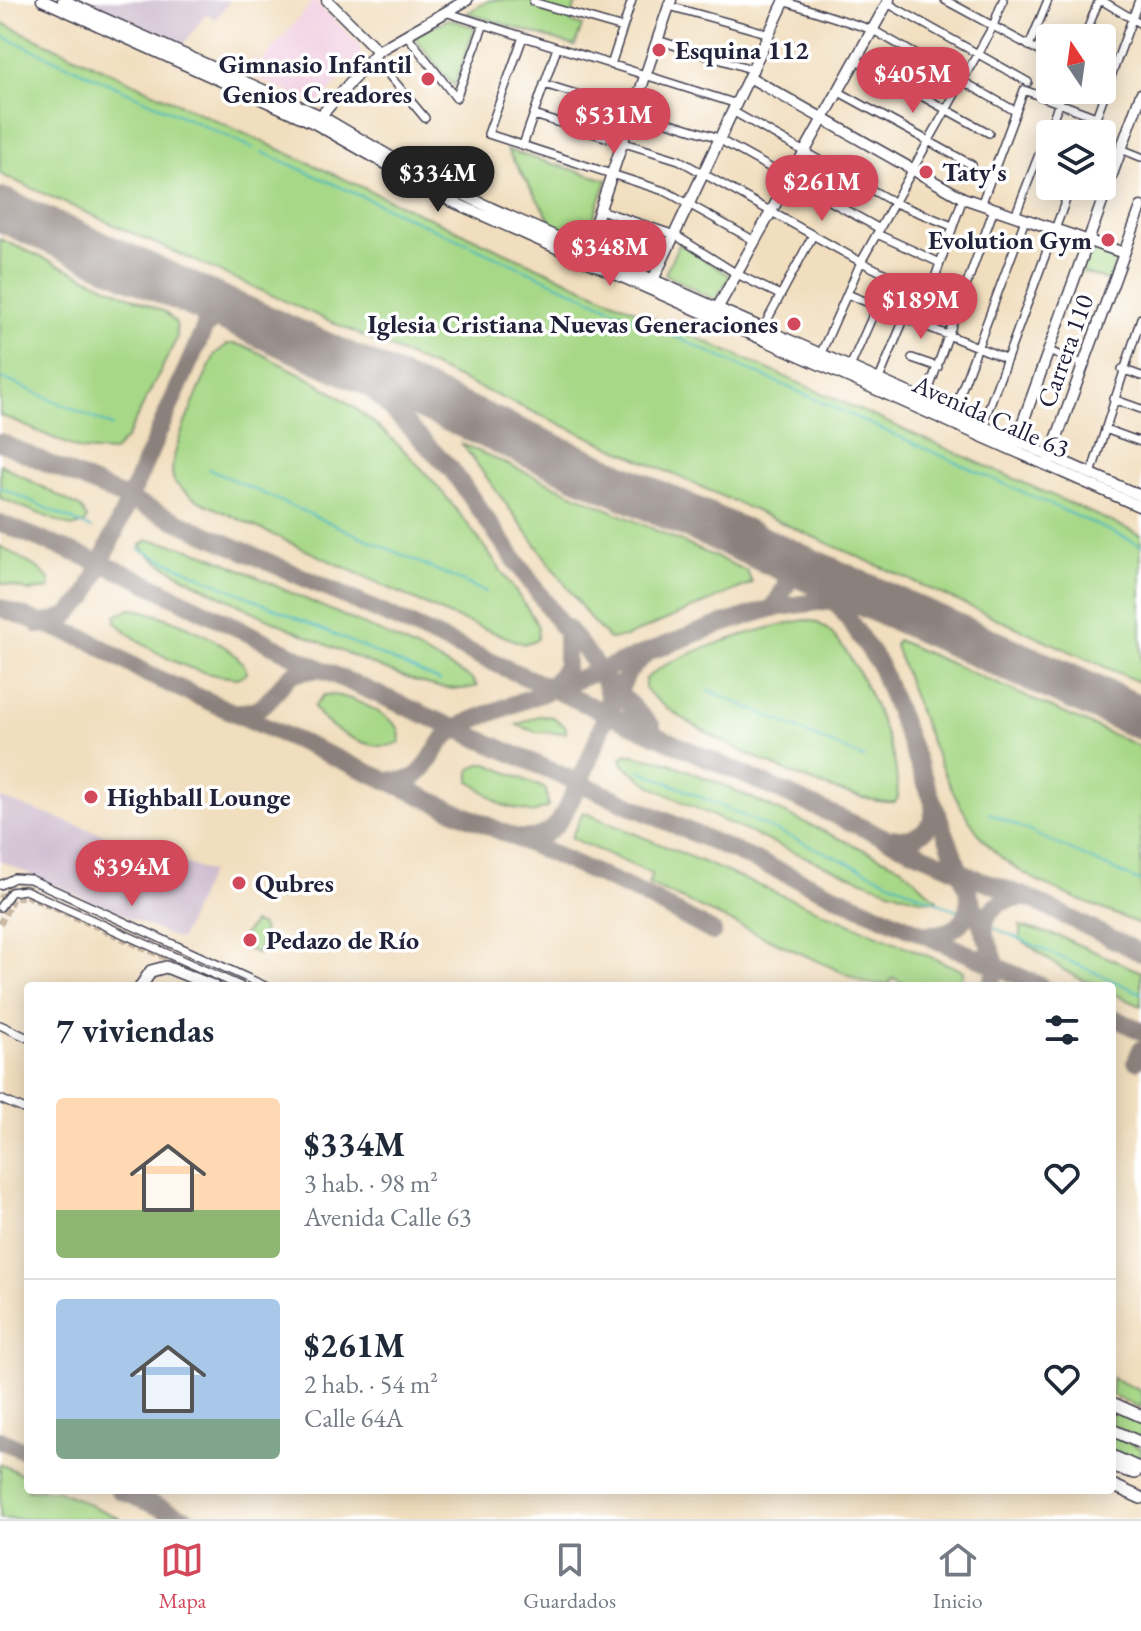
<!DOCTYPE html>
<html lang="es">
<meta charset="utf-8">
<style>
body{margin:0;font-family:"EB Garamond",serif;background:#f6f6f7;color:#1f2937;height:100vh;display:flex;flex-direction:column;font-size:30px;white-space:nowrap}
*{box-sizing:border-box;margin:0}
p{font-size:26px;color:#747a83}
.icon{flex:none;width:44px;height:44px;fill:none;stroke:currentColor;stroke-width:2;stroke-linecap:round;stroke-linejoin:round}
.map{position:relative;flex:1;overflow:hidden}
.drawer{position:absolute;left:24px;top:982px;width:1092px;height:512px;display:flex;flex-direction:column;background:#fff;border-radius:8px;box-shadow:0 4px 20px #0003}
.drawer>*{flex:none}
.needle{width:52px;rotate:347deg}
.tools{position:absolute;left:1036px;top:24px;display:grid;gap:16px}
.tools a{display:grid;place-items:center;width:80px;height:80px;border-radius:8px;background:#fff;box-shadow:0 4px 20px #0003;font-size:40px}
.price{position:absolute;translate:-50% -68px;padding:0 18px;border-radius:28px;background:#d1495b;color:#fff;font-size:26px;line-height:52px;filter:drop-shadow(0 2px 4px #0008)}
.price::after{content:'';position:absolute;left:50%;top:48px;width:24px;height:18px;margin-left:-12px;background:inherit;clip-path:polygon(0 0,100% 0,50% 100%)}
.price.active{background:#222;color:#fff}
ul{padding:0;list-style:none}
li{display:flex;align-items:center;gap:24px;height:200px;padding:0 32px}
li+li{border-top:2px solid #e0e1e3}
li span{display:grid;place-items:center;flex:none;width:224px;height:160px;border-radius:8px;color:#555}
li>.icon{margin-inline-start:auto}
span .icon{width:96px;height:96px;fill:#fffc;stroke-width:1}
li b{font-size:34px}
h2{display:flex;justify-content:space-between;align-items:center;height:96px;padding:0 32px;font-size:34px}
.tab-bar{display:flex;justify-content:space-around;align-items:center;height:112px;border-top:2px solid #e0e1e3;background:#fff;font-size:22px;color:#747a83}
.tab-bar a{display:grid;justify-items:center;gap:4px}
.tab-bar .active{color:#d1495b}
.map>svg:first-child{display:block}
.built{fill:#f2cfe1}
.industrial{fill:#cfbdcf}
.green{fill:#a7d887;stroke:#647d61;stroke-width:2}
.lines{fill:none;stroke-linecap:round;stroke-linejoin:round}
.stream{stroke:#47b7be;stroke-width:2}
.taxiway{stroke:#8a807c;stroke-width:18}
.runway{stroke:#8a807c;stroke-width:44}
.street-tunnel{stroke:#c8b8a4;stroke-width:7;stroke-dasharray:7 3.5;stroke-linecap:butt}
.street-casing{stroke:#413e4f;stroke-width:10}
.secondary-casing{stroke:#413e4f;stroke-width:13}
.primary-casing{stroke:#413e4f;stroke-width:14}
.street{stroke:#fff;stroke-width:7}
.secondary{stroke:#fff;stroke-width:10}
.primary{stroke:#fff;stroke-width:11}
.poi-dot{fill:#d1495b;stroke:#fff;stroke-width:3}
.labels{text-anchor:middle;dominant-baseline:central;stroke-width:7;stroke-linejoin:round;paint-order:stroke}
.poi-label{font-size:26px;font-weight:bold;fill:#22223b;stroke:#fff;text-anchor:start}
.street-label{font-size:26px;fill:#22223b;stroke:#fff}
</style>
<div class="map">
<svg width="1141" height="1519" viewBox="0 0 1141 1519">
<rect width="100%" height="100%" fill="#fff"/>
<filter id="ink" filterUnits="userSpaceOnUse"><feTurbulence type="fractalNoise" baseFrequency=".0125" numOctaves="2"/><feDisplacementMap in="SourceGraphic" scale="16" xChannelSelector="R" yChannelSelector="G"/><feConvolveMatrix kernelMatrix="1 2 1 2 8 2 1 2 1" color-interpolation-filters="sRGB"/></filter>
<filter id="wash" filterUnits="userSpaceOnUse"><feTurbulence type="fractalNoise" baseFrequency=".006" numOctaves="4" result="noise"/><feDisplacementMap in="SourceGraphic" scale="32" xChannelSelector="R" yChannelSelector="G"/><feGaussianBlur stdDeviation="1.8" result="paint"/><feColorMatrix in="noise" values="0 0 0 0 0 0 0 0 0 0 0 0 0 0 0 0 0 1.4 0 .05"/><feComposite in="paint" operator="in"/></filter>
<g filter="url(#wash)">
<rect width="100%" height="100%" fill="#f1debe"/>
<path class="built" d="M314 0 360 45V59L317 105 243 72 255 57 261 62Z"/>
<path class="industrial" d="M88 0H231L215 19 206 14 183 45Z
M0 798 210 872 180 940 0 861Z"/>
<path class="green" d="M490 0H577L570 22 582 26 575 46 467 13Z
M449 19 475 28 454 86 413 36Z
M0 22 502 251 1141 535V683L0 174Z
M507 150 607 180 585 242 555 228Z
M609 219 665 243 650 272 597 247Z
M0 239 165 312 176 323 177 338 126 439 113 452 81 450 0 415Z
M679 243 730 276 715 300 665 274Z
M1091 243 1119 253 1109 281 1082 272Z
M908 289 925 296 917 320 897 312Z
M228 344C245 343 263 355 279 363 398 417 462 513 533 617L538 627 537 639 524 644 448 615 199 501C191 496 179 489 174 481 163 460 206 377 215 354Z
M462 444 747 571 752 583 626 637 609 639 592 621Z
M0 464 81 508 87 518 85 523 72 527 0 498Z
M147 540C199 545 249 574 296 595 355 621 416 646 472 679L477 686C460 692 440 688 423 683 387 674 146 569 141 545Z
M0 546 39 569 49 579 50 589 30 591 0 583Z
M130 609C157 610 243 645 247 673L238 678C194 676 147 652 116 622V615Z
M807 620C846 622 885 727 894 760 897 772 897 785 898 798L895 802C847 806 673 726 645 688V680C667 655 772 624 807 620Z
M897 640 1141 747V925C1096 905 1041 889 1002 858 952 820 918 706 895 646Z
M324 695C347 693 385 712 399 729L400 742C377 756 324 730 314 706Z
M538 716 553 717 566 727V733L536 732 517 725Z
M627 754 667 762 723 785 902 867 937 900C917 911 685 805 653 787 643 780 633 772 623 765L621 757Z
M480 764H488L546 789 548 807 533 813 502 805 470 781V770Z
M583 812 964 971 958 986H912L893 978 887 985 866 983 648 884 652 874 571 838Z
M253 923 260 925 263 931 258 954 237 944Z
M1020 926 1061 937 1141 972V1006L1112 993V986C1077 986 1048 958 1020 939Z
M1112 1378 1141 1391V1408L1112 1395Z
M1112 1407 1141 1421V1439L1112 1426Z
M1112 1435 1141 1448V1464L1112 1451Z
M0 1464 28 1477V1490H57L121 1519H0Z"/>
<g class="lines">
<path class="stream" d="M0 35 253 148
M262 152 1141 545
M0 377 112 426
M208 469 486 592
M0 487 92 529
M139 549 440 681
M708 690 864 758
M640 770 1141 993
M989 813 1141 882"/>
<path class="taxiway" d="M197 297 206 311 205 327
M285 336 372 390 451 469 566 632V667L550 688
M0 442 973 877 1029 898 1141 953
M0 523 130 575 325 671 1041 986
M787 560 840 607 879 664 995 960 996 969 990 986
M0 608 89 640 147 674 642 894 713 932
M773 608 787 584 779 556
M39 625 66 617 86 597 205 327 219 317 238 315
M606 680 652 727
M613 704 628 672 644 656
M238 712C269 713 272 691 292 674L319 669
M391 780C424 785 427 760 443 740 450 731 461 726 470 721L710 628 773 608 833 600 915 617
M518 838C530 839 544 837 553 828 568 814 610 717 608 697 606 671 582 649 567 628
M894 838C916 842 937 828 933 804
M929 934C955 934 969 922 969 896
M985 935C982 909 1002 897 1026 898
M1112 1017 1141 1031
M1136 1061 1141 1049
M0 1440 28 1452
M119 1490 187 1519"/>
<path class="runway" d="M0 209 1141 718"/>
</g>
</g>
<g filter="url(#ink)">
<g class="lines">
<path class="street-tunnel" d="M0 899 12 887 31 889
M0 924 12 899 26 895 229 986"/>
<g class="street-casing">
<path id="street" d="M945 0 1041 52
M1101 0 1141 24
M783 1 873 30 1015 111
M533 2 623 28
M887 3 1028 82
M669 6 770 34
M445 12 737 104
M406 34 456 98
M523 37 488 134 667 192 755 241
M1084 38 1099 0
M657 40 754 70
M1029 46 1048 0
M373 56 425 118
M856 60 989 133
M611 65 632 0
M544 84 713 136 880 229
M839 92 972 165
M456 98 484 24
M734 112 895 203 952 226
M534 115 679 160 861 262 927 294
M1090 134 1139 0
M523 145 557 48
M1121 149 1141 157
M981 205 1024 90 1096 117
M600 210 675 235 737 274 780 295
M1015 216 1064 90
M877 234 938 262
M847 294 1007 359
M919 323 963 198
M763 328 813 235
M1048 351 1083 364
M821 353 861 262 993 26 1003 0
M912 358 938 367
M850 367 877 306
M1122 369 1141 376
M879 379 905 317
M1113 399 1141 409
M925 400 994 209
M953 413 1025 220
M982 426 1071 186
M1105 429 1141 442
M1091 474 1141 318
M0 885 14 878 30 879 265 986
M0 907 11 892 25 890 240 986
M0 1025 28 1038
M0 1099 28 1111"/>
</g>
<g class="secondary-casing">
<path id="secondary" d="M42 0 314 123 453 202 1141 507
M63 0 321 116 415 171 491 208 1141 496
M327 0 378 51
M751 78 963 198 1124 253
M318 119 378 51 467 0
M585 253 671 0
M652 282 785 0
M718 307 889 0
M1015 444 1141 94
M1049 459 1141 207"/>
</g>
<g class="primary-casing">
<path id="primary" d="M141 986 151 971 166 967 213 986
M1112 1403 1141 1416
M1112 1430 1141 1443
M1112 1456 1141 1469
M1112 1467 1135 1473
M1112 1485 1141 1498"/>
</g>
<use href="#street" class="street"/>
<use href="#secondary" class="secondary"/>
<use href="#primary" class="primary"/>
</g>
</g>
<g class="poi-dot">
<circle cx="659" cy="50" r="8"/>
<circle cx="428" cy="79" r="8"/>
<circle cx="926" cy="172" r="8"/>
<circle cx="1108" cy="240" r="8"/>
<circle cx="794" cy="324" r="8"/>
<circle cx="91" cy="797" r="8"/>
<circle cx="239" cy="883" r="8"/>
<circle cx="250" cy="940" r="8"/>
</g>
<g class="labels">
<g class="poi-label">
<text x="675" y="50">Esquina 112</text>
<text x="412" y="64" text-anchor="end">Gimnasio Infantil<tspan x="412" dy="30">Genios Creadores</tspan></text>
<text x="942" y="172">Taty's</text>
<text x="1092" y="240" text-anchor="end">Evolution Gym</text>
<text x="778" y="324" text-anchor="end">Iglesia Cristiana Nuevas Generaciones</text>
<text x="107" y="797">Highball Lounge</text>
<text x="255" y="883">Qubres</text>
<text x="266" y="940">Pedazo de Río</text>
</g>
<g class="street-label">
<text transform="translate(1065 351) rotate(-70)">Carrera 110</text>
<text transform="translate(991 416) rotate(24)">Avenida Calle 63</text>
</g>
</g>
</svg>
<div class="tools">
<a><svg class="needle" viewBox="-14 -14 28 28"><path d="M0-13l5 13h-10z" fill="#e53935"/><path d="M0 13l5-13h-10z" fill="#747a83"/></svg></a>
<a><svg class="icon" aria-label="layers" viewBox="0 0 24 24"><path d="M12 4l9 5-9 5-9-5zM3 14l9 5 9-5"/></svg></a>
</div>
<b class="price" style="left:913px;top:115px">$405M</b>
<b class="price" style="left:614px;top:156px">$531M</b>
<b class="price active" style="left:438px;top:214px">$334M</b>
<b class="price" style="left:822px;top:223px">$261M</b>
<b class="price" style="left:610px;top:288px">$348M</b>
<b class="price" style="left:921px;top:341px">$189M</b>
<b class="price" style="left:132px;top:908px">$394M</b>
<section class="drawer">
<h2>7 viviendas<svg class="icon" aria-label="filters" viewBox="0 0 24 24"><path d="M4 7h16M4 17h16"/><circle cx="9" cy="7" r="2"/><circle cx="15" cy="17" r="2"/></svg></h2>
<ul>
<li><span style="background:linear-gradient(#ffd9b3 70%,#8fb573 0)"><svg class="icon" aria-label="home" viewBox="0 0 24 24"><path d="M3 11l9-7 9 7M6 9v11h12V9"/></svg></span><div><b>$334M</b><p>3 hab. · 98 m²</p><p>Avenida Calle 63</p></div><svg class="icon" aria-label="heart" viewBox="0 0 24 24"><path d="M12 20l-8-8c-3-5 5-10 8-4 3-6 11-1 8 4z"/></svg></li>
<li><span style="background:linear-gradient(#a9c7e8 75%,#7fa58c 0)"><svg class="icon" aria-label="home" viewBox="0 0 24 24"><path d="M3 11l9-7 9 7M6 9v11h12V9"/></svg></span><div><b>$261M</b><p>2 hab. · 54 m²</p><p>Calle 64A</p></div><svg class="icon" aria-label="heart" viewBox="0 0 24 24"><path d="M12 20l-8-8c-3-5 5-10 8-4 3-6 11-1 8 4z"/></svg></li>
</ul>
</section>
</div>
<nav class="tab-bar">
<a class="active"><svg class="icon" aria-label="map" viewBox="0 0 24 24"><path d="M3 6l6-2 6 2 6-2v14l-6 2-6-2-6 2zM9 4v14M15 6v14"/></svg>Mapa</a>
<a><svg class="icon" aria-label="saved" viewBox="0 0 24 24"><path d="M7 4h10v16l-5-4-5 4z"/></svg>Guardados</a>
<a><svg class="icon" aria-label="home" viewBox="0 0 24 24"><path d="M3 11l9-7 9 7M6 9v11h12V9"/></svg>Inicio</a>
</nav>
